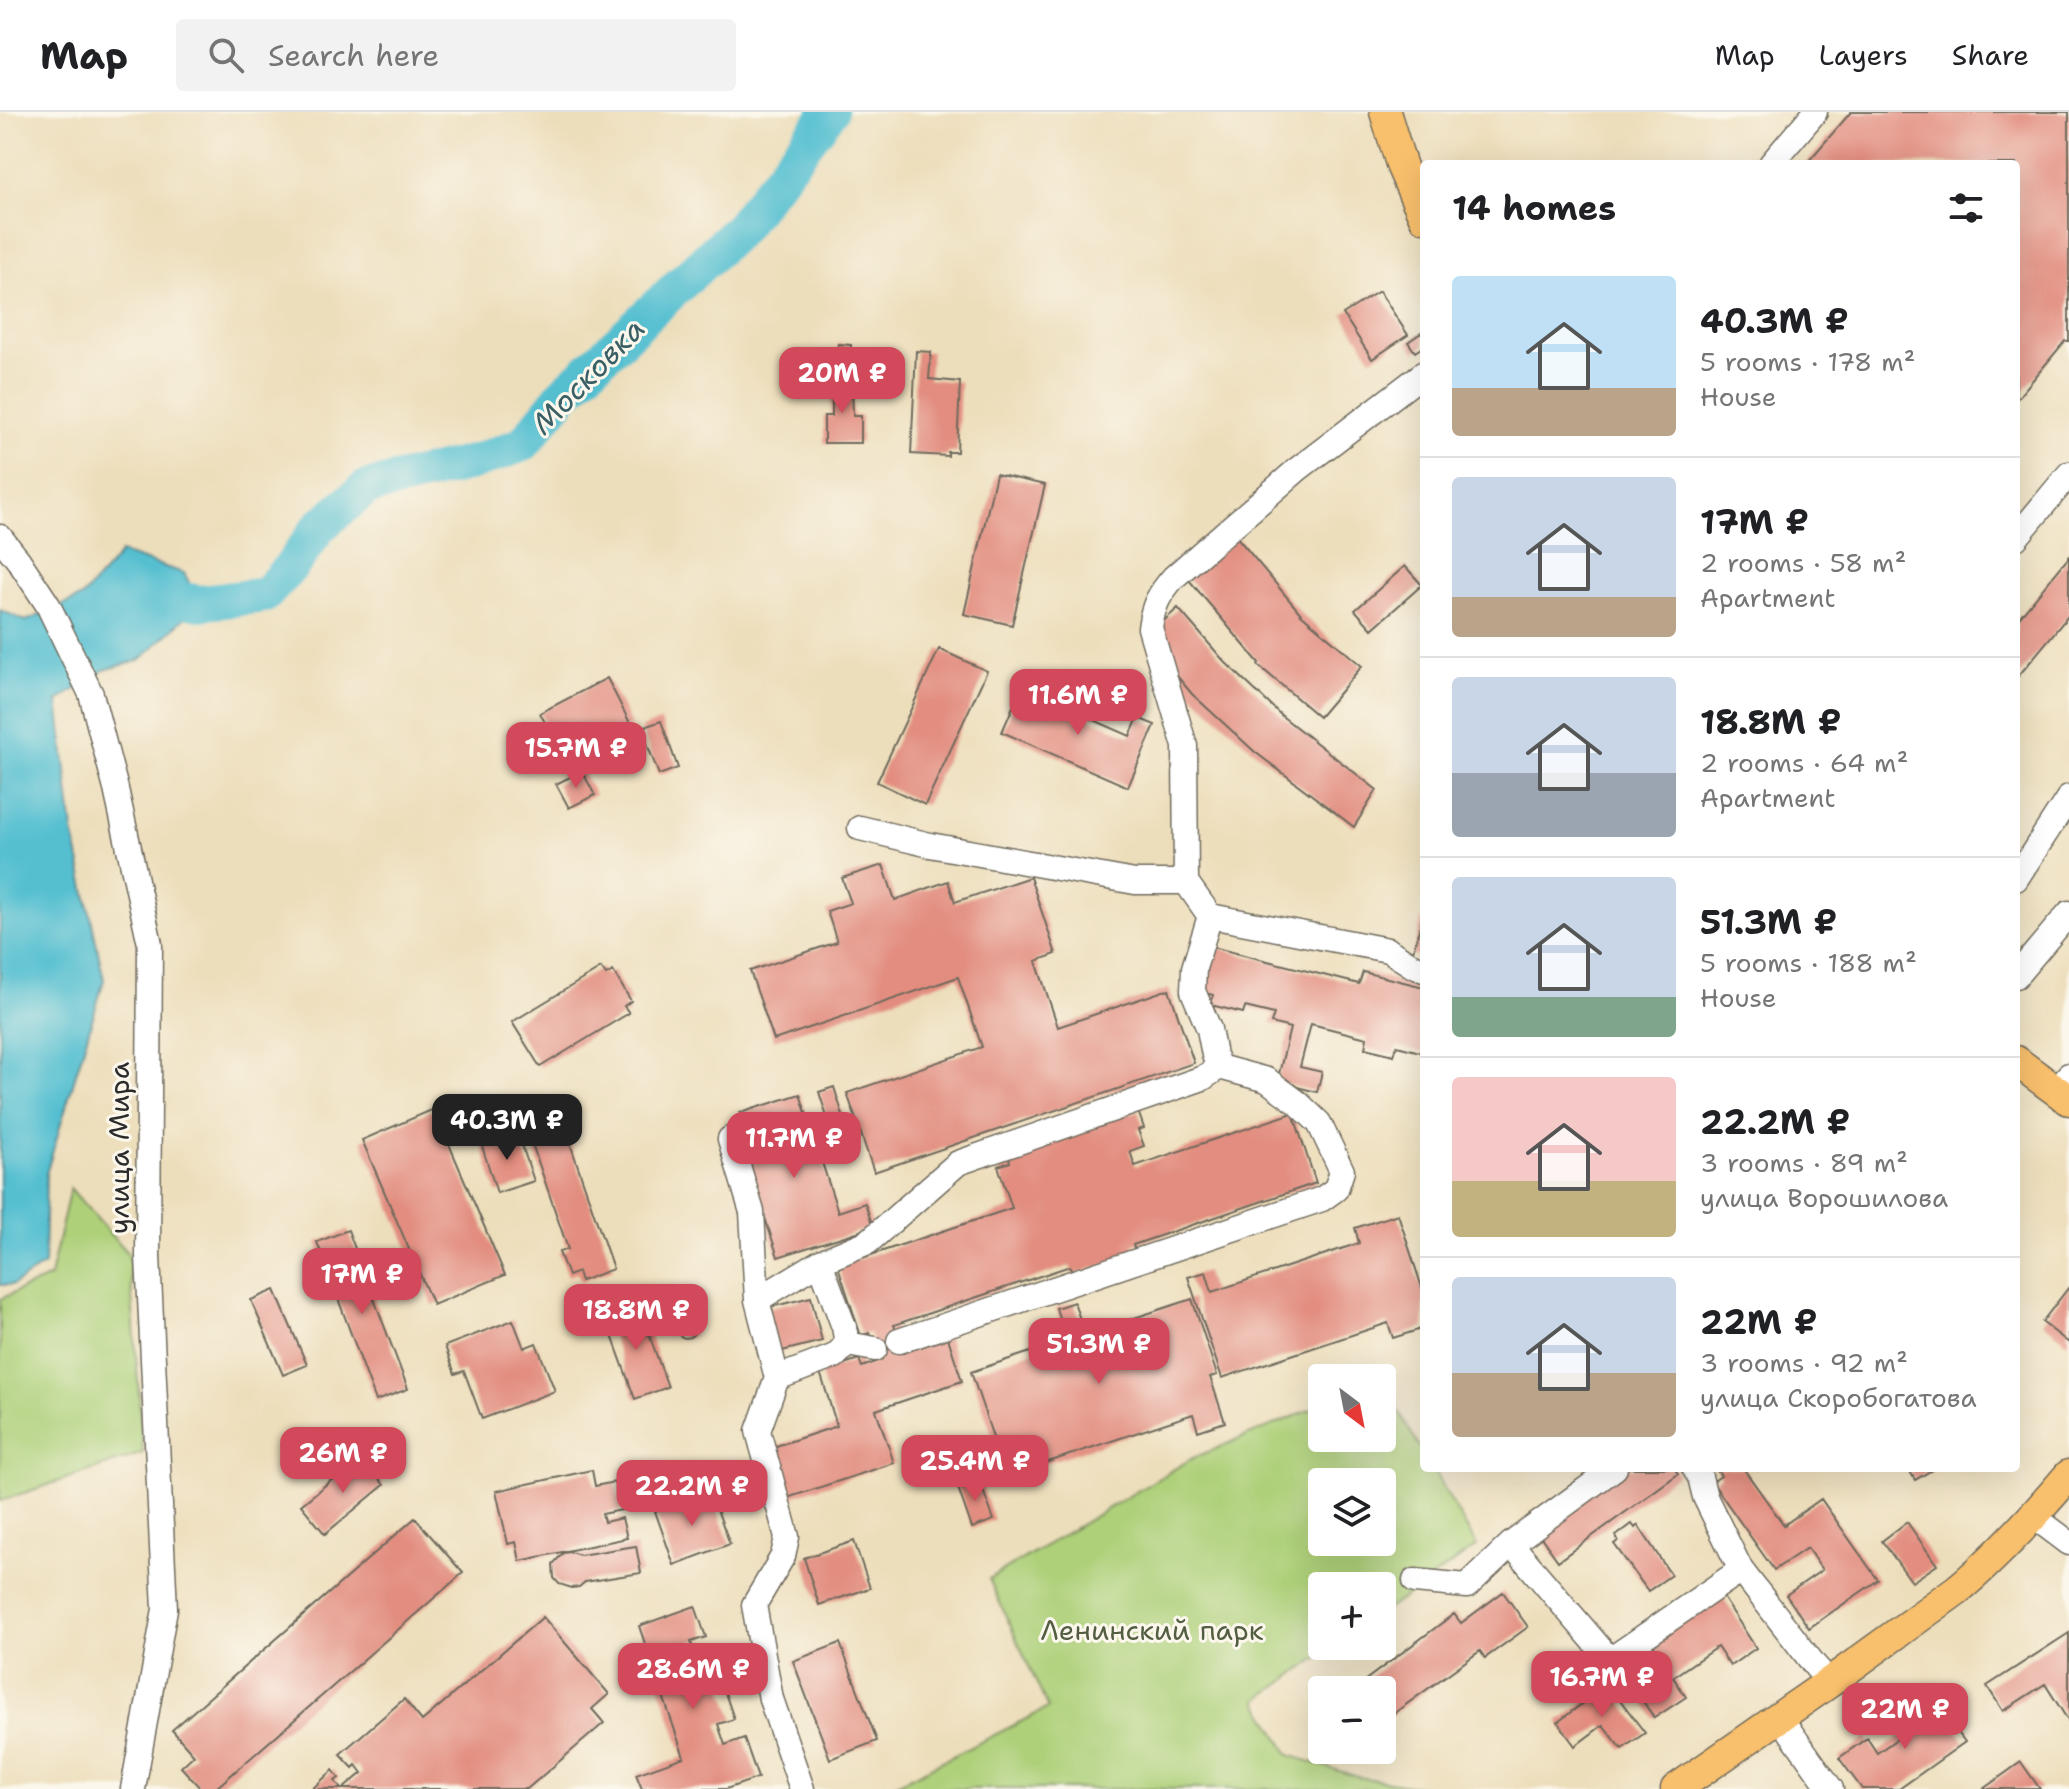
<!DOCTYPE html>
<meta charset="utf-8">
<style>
body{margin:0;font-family:"Shantell Sans",sans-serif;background:#f2f2f2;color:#202124;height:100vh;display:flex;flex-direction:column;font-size:30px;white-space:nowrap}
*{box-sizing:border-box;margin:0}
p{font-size:26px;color:#757577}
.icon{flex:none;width:44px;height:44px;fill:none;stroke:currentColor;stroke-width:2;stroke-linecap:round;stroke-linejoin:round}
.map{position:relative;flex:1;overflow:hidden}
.sheet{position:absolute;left:1420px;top:48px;width:600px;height:1312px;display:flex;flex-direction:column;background:#fff;border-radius:8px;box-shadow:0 8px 32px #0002}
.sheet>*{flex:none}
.needle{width:52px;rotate:148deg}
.controls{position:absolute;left:1308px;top:1252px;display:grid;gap:16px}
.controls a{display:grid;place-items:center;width:88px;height:88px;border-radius:8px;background:#fff;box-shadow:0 8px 32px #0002;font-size:40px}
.price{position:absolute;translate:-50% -68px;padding:0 18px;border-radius:16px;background:#d1495b;color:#fff;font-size:26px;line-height:52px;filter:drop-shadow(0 2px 4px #0008)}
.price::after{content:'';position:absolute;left:50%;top:48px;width:24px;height:18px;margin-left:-12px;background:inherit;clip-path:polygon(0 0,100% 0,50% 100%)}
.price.on{background:#222;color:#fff}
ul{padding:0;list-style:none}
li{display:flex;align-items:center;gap:24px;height:200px;padding:0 32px}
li+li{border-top:2px solid #e0e0e0}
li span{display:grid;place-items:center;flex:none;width:224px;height:160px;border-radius:8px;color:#555}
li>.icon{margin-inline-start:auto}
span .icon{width:96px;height:96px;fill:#fffc;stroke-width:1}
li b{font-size:34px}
h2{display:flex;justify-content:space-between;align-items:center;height:96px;padding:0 32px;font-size:34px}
header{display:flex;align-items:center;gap:48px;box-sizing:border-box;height:112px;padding:0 40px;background:#fff;border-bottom:2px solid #e0e0e0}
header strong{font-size:38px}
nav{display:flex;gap:44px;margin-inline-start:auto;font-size:28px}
.search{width:560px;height:72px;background:#f2f2f2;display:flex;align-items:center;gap:20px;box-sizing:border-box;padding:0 28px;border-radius:8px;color:#757577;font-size:30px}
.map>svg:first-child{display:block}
.green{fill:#aed079;stroke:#6c7e52;stroke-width:2;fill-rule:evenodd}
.water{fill:#54bfd0;stroke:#40757e;stroke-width:2}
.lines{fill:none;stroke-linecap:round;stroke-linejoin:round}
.river{stroke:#54bfd0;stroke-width:36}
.building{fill:#e28d7f}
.minor-casing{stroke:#6f6a5d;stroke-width:27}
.major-casing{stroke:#6f6a5d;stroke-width:33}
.minor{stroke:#fff;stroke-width:24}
.major{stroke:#f8bf6c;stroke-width:30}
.labels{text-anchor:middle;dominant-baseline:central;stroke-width:6;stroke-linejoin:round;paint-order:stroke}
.street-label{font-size:28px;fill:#2b2b2b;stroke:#fbf7ec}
.park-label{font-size:28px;fill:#525d42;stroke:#fbf7ec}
.water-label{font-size:30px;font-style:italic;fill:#395f65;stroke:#fbf7ec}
</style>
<header>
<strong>Map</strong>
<div class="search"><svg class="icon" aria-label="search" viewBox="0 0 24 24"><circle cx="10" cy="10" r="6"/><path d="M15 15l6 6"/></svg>Search here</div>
<nav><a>Map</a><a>Layers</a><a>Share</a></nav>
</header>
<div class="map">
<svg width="2069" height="1677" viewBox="0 0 2069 1677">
<rect width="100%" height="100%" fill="#fbf7ec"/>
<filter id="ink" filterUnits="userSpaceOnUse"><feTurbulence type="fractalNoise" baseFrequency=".0125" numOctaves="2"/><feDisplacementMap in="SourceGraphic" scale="16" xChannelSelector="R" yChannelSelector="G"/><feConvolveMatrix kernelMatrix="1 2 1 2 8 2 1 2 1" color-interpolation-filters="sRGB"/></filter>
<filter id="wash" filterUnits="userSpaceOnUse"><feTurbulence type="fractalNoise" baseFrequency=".006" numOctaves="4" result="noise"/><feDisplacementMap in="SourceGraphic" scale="32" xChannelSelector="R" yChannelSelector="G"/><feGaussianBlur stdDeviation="1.8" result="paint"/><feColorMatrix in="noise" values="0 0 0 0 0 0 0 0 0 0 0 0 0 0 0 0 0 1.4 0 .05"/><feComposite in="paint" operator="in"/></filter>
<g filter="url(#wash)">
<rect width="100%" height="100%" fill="#eddebb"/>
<path class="green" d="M70 1076 129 1143 143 1341 0 1389V1187L50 1165Z
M1382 1271 1424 1343V1356H1432L1477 1434 1382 1501V1474H1322V1534H1335L1257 1588 1289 1643 1358 1665 1434 1677H887L1048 1596 989 1467 1193 1346 1322 1293V1326H1382ZM1322 1370H1382V1430H1322Z"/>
<path class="water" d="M121 441 184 461 200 491 140 548 104 558 58 589 73 719 104 868 46 1062 44 1153 13 1173H0V498L26 509 82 485Z"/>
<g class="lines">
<path class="river" d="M154 491 166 485 200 491 265 483 293 452 320 414 366 376 475 350 523 332 563 282 740 116 830 0"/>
</g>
<g id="blocks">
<path class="building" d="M1851 0H2069V229H2065L2016 288V52H1806Z
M1379 179 1408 223 1372 247 1343 202Z
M1421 221 1424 226V234L1415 240 1408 230Z
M838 232 851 233 850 250H837Z
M916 239 931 240 929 267 960 270 957 340H948V344L911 342Z
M852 265 853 304H861V331H824V304H832V266Z
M996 362 1045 373 1012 513 964 502Z
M1231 418 1301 502 1362 554 1319 605 1258 553 1259 551 1184 462Z
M2069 445V503L2016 567V509Z
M1405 454 1422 473 1372 517 1355 498Z
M1178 496 1224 549 1283 605 1377 678 1354 715 1255 640 1192 582 1167 552 1157 515Z
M939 537 987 559 925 693 877 670Z
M607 566 631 613 565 649 540 601Z
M1021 576 1130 624 1138 606 1155 613 1128 675 1002 620Z
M661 609 678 656 659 663 641 616Z
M582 659 595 683 569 696 556 672Z
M883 753 895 788 948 769 955 790 1030 765 1056 842 1036 849 1058 915 1169 877 1194 951 874 1060 847 981 982 935 958 865 774 928 750 859 837 830 827 799 851 791 842 766Z
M1423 803H1424V846L1412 843Z
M1212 835 1359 872 1363 860 1424 875V941L1397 934 1394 943 1365 936 1367 926 1311 912 1300 955 1322 960 1317 980 1277 970 1290 916 1271 911 1274 902 1245 895 1243 901 1211 893 1213 883 1200 880Z
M601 856 606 863 613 859 631 889 624 894 629 901 540 955 512 910Z
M834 975 848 1019 833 1024 819 980Z
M800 982 838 1100 865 1091 873 1115 778 1145 742 1036 751 1034 740 1001Z
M558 996 613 1157 581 1169 578 1160 568 1164 559 1140 568 1137 524 1008Z
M434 997 505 1163 433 1193 362 1028Z
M1138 999 1144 1016 1138 1018 1144 1034 1130 1039 1135 1054 1293 1001 1316 1071 1133 1133 1136 1142 1073 1163 1070 1154 894 1213 903 1241 948 1226 962 1269 876 1298 894 1351 787 1386 770 1336 837 1314 820 1260 859 1247 862 1255 879 1249 869 1221 861 1224 838 1154 1012 1096 998 1054 1010 1050 1007 1040Z
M517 1019 534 1069 497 1081 481 1031Z
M1398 1102 1424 1182V1216L1393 1226 1388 1211 1222 1266 1188 1165 1206 1160 1212 1180 1359 1131 1355 1116Z
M348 1118 408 1277 376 1289 317 1130Z
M2069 1175V1231L2042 1210Z
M275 1178 307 1253 283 1263 251 1188Z
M811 1185 822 1229 778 1240 767 1196Z
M1192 1187 1217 1263 1210 1265 1225 1310 1198 1319 1193 1302 1006 1364 971 1260 1066 1228 1056 1196 1074 1190 1085 1222Z
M638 1192 668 1275 635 1287 605 1204Z
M513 1208 524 1236 536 1231 555 1279 482 1307 464 1259 455 1262 445 1234Z
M677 1217a9 9 0 1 1 18 0a9 9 0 1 1-18 0Z
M361 1344 384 1373 325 1422 301 1393Z
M1623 1356H1674L1678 1362 1558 1449 1536 1418Z
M1715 1356H1743L1784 1413 1821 1387 1878 1468 1809 1516 1786 1483 1822 1458 1807 1436 1774 1458 1712 1370 1721 1364Z
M1908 1356H1935L1915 1368Z
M592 1358 595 1374 615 1370 622 1398 602 1402 604 1410 622 1406 627 1426 520 1449 516 1430 508 1432 496 1379Z
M978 1365 994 1408 972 1416 957 1373Z
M710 1379 730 1432 674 1453 655 1399Z
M415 1406 463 1461 215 1677H201L181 1655 194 1643 172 1618Z
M1907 1410 1937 1453 1912 1470 1882 1429Z
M1632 1412 1635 1416 1638 1413 1671 1463 1648 1479 1614 1432 1618 1429 1616 1424Z
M854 1429 870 1476 819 1493 804 1446Z
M636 1434 641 1461 585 1470 579 1475 572 1476 559 1472 554 1466 553 1452 563 1441 570 1440 580 1443Z
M1719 1479 1756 1536 1730 1554 1717 1535 1673 1565 1686 1585 1654 1606 1616 1548Z
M1503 1480 1528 1515 1485 1546 1480 1539 1382 1610V1578H1352L1454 1502 1461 1511Z
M695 1494 706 1525 691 1530 701 1560 716 1554 734 1607 718 1612 725 1633 744 1626 758 1666 726 1677H642L636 1662 684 1645 639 1514Z
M543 1505 609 1582 592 1597 604 1611 527 1677H343L362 1661 356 1653 353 1656 340 1642 404 1587 422 1609Z
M2069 1521V1610L2045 1572 2003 1599 1987 1574Z
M840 1531 877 1629 830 1647 793 1549Z
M1608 1572 1645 1621 1622 1637 1603 1613 1575 1634 1558 1610Z
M1931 1583 1965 1630 1899 1677H1862L1839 1646 1867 1626 1877 1641 1922 1609 1913 1596Z
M2021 1650 2040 1677H1983Z
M333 1658 339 1666 335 1669 341 1677H312Z"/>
</g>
</g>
<g filter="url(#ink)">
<use href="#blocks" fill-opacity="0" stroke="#6f6a5d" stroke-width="2"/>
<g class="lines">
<g class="minor-casing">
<path id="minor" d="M1771 52 1815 0
M0 425 19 449 48 493 91 582 116 677 150 832 148 1144 165 1497 133 1677
M2016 426 2069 362
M860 716 930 733 1135 770H1186
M2016 767 2069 685
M1210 804 1388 838 1413 854 1424 858
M2016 864 2069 801
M2055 979 2069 963
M730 1027 752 1100 757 1188 777 1266 758 1319 787 1425 783 1444 754 1493 771 1587 802 1677
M757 1188 820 1150 868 1130 958 1051 1203 966 1219 955 1214 943 1209 917 1193 879 1194 856 1210 804 1186 770 1185 634 1150 516C1153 493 1159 482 1174 465L1298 357 1424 261
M899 1229 1322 1087 1336 1077 1342 1059 1319 1011 1298 991 1267 968 1219 955
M847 1232 875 1237
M777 1266 835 1244 847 1232 844 1215 820 1150
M1615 1356 1511 1432 1610 1548 1741 1458
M1694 1356 1700 1365 1705 1385 1741 1458 1816 1555 1830 1570
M2033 1404 2069 1431
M1415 1469 1467 1474 1511 1432
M1779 1604 1831 1677"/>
</g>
<g class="major-casing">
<path id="major" d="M1385 0 1402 55 1424 105
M2016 949 2069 988
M1676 1677 1830 1570 1958 1477C1999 1443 2035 1403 2069 1363"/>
</g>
<use href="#minor" class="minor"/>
<use href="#major" class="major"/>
</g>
</g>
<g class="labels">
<g class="street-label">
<text transform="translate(119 1036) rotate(-90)">улица Мира</text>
</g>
<g class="park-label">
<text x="1152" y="1518">Ленинский парк</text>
</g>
<g class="water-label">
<text transform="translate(588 264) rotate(-46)">Московка</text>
</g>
</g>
</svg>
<div class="controls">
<a><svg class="needle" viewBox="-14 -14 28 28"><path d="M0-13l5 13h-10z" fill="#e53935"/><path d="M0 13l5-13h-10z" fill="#757577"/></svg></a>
<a><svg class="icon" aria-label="layers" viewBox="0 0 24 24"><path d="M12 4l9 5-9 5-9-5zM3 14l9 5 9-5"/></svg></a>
<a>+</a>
<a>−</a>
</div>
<b class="price" style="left:842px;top:303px">20M ₽</b>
<b class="price" style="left:1078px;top:625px">11.6M ₽</b>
<b class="price" style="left:576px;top:678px">15.7M ₽</b>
<b class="price on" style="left:507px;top:1050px">40.3M ₽</b>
<b class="price" style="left:794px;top:1068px">11.7M ₽</b>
<b class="price" style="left:362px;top:1204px">17M ₽</b>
<b class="price" style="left:636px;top:1240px">18.8M ₽</b>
<b class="price" style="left:1099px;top:1274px">51.3M ₽</b>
<b class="price" style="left:343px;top:1383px">26M ₽</b>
<b class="price" style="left:975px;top:1391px">25.4M ₽</b>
<b class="price" style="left:692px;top:1416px">22.2M ₽</b>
<b class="price" style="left:693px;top:1599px">28.6M ₽</b>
<b class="price" style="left:1602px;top:1607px">16.7M ₽</b>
<b class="price" style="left:1905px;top:1639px">22M ₽</b>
<section class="sheet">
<h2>14 homes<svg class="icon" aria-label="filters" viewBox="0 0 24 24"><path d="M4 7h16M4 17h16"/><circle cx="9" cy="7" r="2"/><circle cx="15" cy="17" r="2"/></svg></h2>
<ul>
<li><span style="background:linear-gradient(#bfe0f5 70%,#b9a48a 0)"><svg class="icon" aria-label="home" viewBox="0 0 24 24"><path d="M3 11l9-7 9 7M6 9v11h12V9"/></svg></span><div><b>40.3M ₽</b><p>5 rooms · 178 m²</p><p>House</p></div></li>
<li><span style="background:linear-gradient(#c9d6e8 75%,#b9a48a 0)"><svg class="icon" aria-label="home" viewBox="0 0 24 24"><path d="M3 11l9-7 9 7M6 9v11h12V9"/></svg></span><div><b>17M ₽</b><p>2 rooms · 58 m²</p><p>Apartment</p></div></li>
<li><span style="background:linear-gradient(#c9d6e8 60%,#9aa5b1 0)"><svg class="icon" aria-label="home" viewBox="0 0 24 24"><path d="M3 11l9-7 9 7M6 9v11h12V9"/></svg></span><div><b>18.8M ₽</b><p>2 rooms · 64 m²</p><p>Apartment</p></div></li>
<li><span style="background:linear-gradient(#c9d6e8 75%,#7fa58c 0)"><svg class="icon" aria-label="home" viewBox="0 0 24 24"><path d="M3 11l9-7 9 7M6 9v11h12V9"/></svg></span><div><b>51.3M ₽</b><p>5 rooms · 188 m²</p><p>House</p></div></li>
<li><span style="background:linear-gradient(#f6c9c9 65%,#c2b280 0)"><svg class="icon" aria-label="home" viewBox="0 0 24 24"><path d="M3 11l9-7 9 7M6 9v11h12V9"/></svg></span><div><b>22.2M ₽</b><p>3 rooms · 89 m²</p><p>улица Ворошилова</p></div></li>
<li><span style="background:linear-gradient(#c9d6e8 60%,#b9a48a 0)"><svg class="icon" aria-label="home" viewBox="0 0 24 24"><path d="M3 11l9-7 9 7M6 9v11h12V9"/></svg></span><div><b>22M ₽</b><p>3 rooms · 92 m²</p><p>улица Скоробогатова</p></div></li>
</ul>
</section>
</div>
